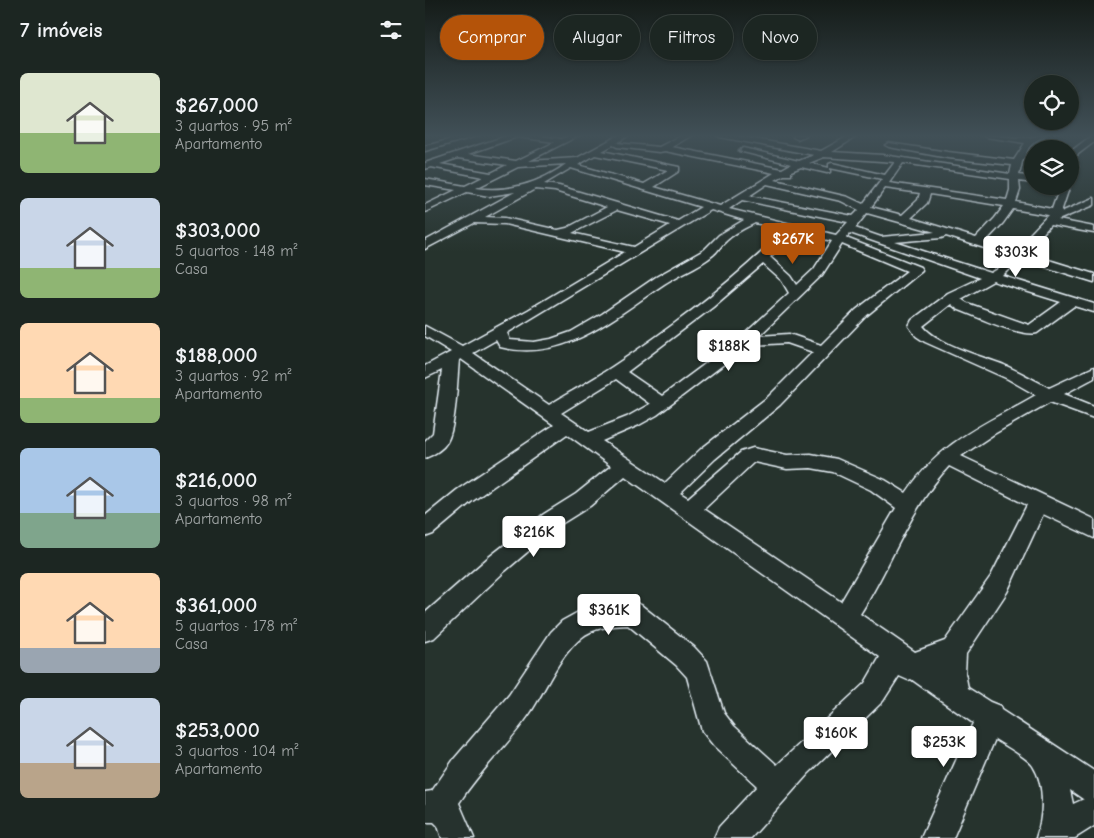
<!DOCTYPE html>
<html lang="pt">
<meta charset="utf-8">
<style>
body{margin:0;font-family:"Comic Neue",sans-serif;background:#29322f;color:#f1f3f6;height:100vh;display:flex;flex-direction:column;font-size:19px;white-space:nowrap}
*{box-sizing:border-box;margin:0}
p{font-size:16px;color:#a0a5a5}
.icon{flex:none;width:28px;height:28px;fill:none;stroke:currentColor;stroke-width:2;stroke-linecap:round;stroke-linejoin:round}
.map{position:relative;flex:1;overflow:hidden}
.panel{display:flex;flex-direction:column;background:#1c2622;width:425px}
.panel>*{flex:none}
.guide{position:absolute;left:15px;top:15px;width:475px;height:45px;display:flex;gap:10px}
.buttons{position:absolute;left:599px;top:75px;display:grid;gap:10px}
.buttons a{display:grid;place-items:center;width:55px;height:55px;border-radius:50%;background:#1c2622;box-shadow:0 1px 4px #0004,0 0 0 1px #3a4340;font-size:25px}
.price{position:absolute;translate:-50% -42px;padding:0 11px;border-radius:5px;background:#fff;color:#222;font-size:16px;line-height:32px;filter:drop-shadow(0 1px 2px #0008)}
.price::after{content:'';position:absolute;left:50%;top:30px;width:15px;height:11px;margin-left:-8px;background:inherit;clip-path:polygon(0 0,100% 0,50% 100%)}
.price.current{background:#b45309;color:#fff}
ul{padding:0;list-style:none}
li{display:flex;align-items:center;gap:15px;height:125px;padding:0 20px}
li span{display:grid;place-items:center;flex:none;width:140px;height:100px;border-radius:8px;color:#555}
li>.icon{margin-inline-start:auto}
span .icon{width:60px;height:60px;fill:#fffc;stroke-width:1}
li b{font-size:21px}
h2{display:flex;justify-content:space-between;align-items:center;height:60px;padding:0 20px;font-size:21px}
.pill{padding:0 18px;border-radius:22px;background:#1c2622;box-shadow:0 1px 4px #0004,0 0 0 1px #3a4340;font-size:18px;line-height:45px}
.pill.current{background:#b45309;color:#fff}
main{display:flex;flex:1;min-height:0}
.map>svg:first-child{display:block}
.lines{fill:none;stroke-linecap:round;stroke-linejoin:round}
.minor-casing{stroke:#e8f1f8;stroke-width:3}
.minor{fill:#26332d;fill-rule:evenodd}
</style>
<main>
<section class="panel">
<h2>7 imóveis<svg class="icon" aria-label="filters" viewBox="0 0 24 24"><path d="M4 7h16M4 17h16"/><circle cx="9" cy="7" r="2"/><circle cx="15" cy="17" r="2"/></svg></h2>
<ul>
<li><span style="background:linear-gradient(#dfe7d0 60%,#8fb573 0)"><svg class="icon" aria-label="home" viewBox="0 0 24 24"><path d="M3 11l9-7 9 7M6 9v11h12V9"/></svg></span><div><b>$267,000</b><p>3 quartos · 95 m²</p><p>Apartamento</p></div></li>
<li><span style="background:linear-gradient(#c9d6e8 70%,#8fb573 0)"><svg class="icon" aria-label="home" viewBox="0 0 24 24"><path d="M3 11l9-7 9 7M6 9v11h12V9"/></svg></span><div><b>$303,000</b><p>5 quartos · 148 m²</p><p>Casa</p></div></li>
<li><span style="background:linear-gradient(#ffd9b3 75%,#8fb573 0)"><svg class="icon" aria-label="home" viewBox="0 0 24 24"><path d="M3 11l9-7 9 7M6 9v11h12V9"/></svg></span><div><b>$188,000</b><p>3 quartos · 92 m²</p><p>Apartamento</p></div></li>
<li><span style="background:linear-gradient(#a9c7e8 65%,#7fa58c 0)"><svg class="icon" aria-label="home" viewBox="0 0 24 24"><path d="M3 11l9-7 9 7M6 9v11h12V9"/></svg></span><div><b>$216,000</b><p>3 quartos · 98 m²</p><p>Apartamento</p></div></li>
<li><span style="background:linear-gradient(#ffd9b3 75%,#9aa5b1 0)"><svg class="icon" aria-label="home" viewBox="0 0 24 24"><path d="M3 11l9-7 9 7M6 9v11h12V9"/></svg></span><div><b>$361,000</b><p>5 quartos · 178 m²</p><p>Casa</p></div></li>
<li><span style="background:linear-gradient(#c9d6e8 65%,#b9a48a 0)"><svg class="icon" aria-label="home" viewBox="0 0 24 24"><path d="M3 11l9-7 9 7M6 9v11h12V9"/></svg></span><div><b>$253,000</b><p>3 quartos · 104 m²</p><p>Apartamento</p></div></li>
</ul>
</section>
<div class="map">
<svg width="669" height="838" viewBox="0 0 669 838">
<rect width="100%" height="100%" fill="#26332d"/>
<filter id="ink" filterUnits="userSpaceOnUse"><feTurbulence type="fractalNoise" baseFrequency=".02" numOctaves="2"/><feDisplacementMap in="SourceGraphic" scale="10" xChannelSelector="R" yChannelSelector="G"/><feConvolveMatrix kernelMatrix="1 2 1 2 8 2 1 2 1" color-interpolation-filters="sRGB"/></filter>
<g filter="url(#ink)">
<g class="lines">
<g class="minor-casing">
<path id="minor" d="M42 135H55L0 151V146Z
M84 135H110L137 139 145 135H155L104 161 152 158 194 135H204L192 143 234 147 257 135H267L247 147 357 169 366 164 314 151 318 148 374 161 389 155 295 137 291 135H307L396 151 425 135H434L407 152 458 155 585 174 587 165 523 158 464 147 460 145 464 143 523 152 589 160 600 143 561 137 557 135C572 135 586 138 601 138 607 138 613 135 620 135L610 141 604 147 597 162 594 175 608 177V183L594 181 595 190 591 202 627 209 635 187 645 185 636 212 669 198V205L633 220 669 227V233L625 225 601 253 669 274V282L595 259 578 276 669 304V312L649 306 612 333C595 337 550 316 532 309L526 304 498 326C513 345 556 356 579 365 595 372 609 380 624 388L669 367V378L639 394 669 406V418L625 402 569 434 536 456 669 519V538L618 514 582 592 541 654 540 673 543 688 565 702 575 706 576 710 669 771V826L650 838H611C618 818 621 786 608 766 602 757 579 745 570 739L528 838H496L548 723 486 679 483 680 474 676 458 701 383 774 326 838H289L294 827 332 786 289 746 277 731 262 677 251 665 203 625C188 625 167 628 156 638 133 657 121 689 105 713 83 745 55 770 34 803L49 838H17L13 826 9 822H0V792L7 791 29 759 84 695 126 632 137 621 157 610 193 601H207L216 605 269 647 282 661 299 713 309 726 352 765 440 683 455 657 200 476 165 506 133 526 80 571 9 638 0 641V613L64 557 119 514 151 494 186 466 142 434 46 502 8 534 0 537V516L32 490 129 425 36 359 34 360C32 380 31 427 22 442 18 449 8 455 0 458V441L8 433 17 370 0 378V366L26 352 0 336V326L37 346 103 310 200 252 80 224 49 223 0 249V241L90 192 64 196 42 192 0 212V205L31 190 0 185V179L40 186 58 177 6 167 0 169V163ZM92 137 130 142 91 161 43 154ZM188 145 192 147 234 152 240 151 349 173 295 206 229 187 254 171V167L177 151ZM170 155 243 170 219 184 153 165ZM399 157 470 162 460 175 407 163 404 164V168L384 163ZM33 158 82 165 66 173 15 164ZM478 163 585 179V190L582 200 464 183ZM141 164C116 183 81 193 51 188L93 167ZM376 167 402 173 405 172V168L457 179 438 204 423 197 350 180 359 175H366V171ZM146 168 276 207 253 221 134 186 119 184ZM342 184 416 201 434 210 428 216 324 196ZM460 188 495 193 493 200 477 215 446 207ZM110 189 130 191 182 207 142 228 133 230 80 218 60 217ZM505 194 579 206 570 218 551 238 486 218 502 203ZM317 200 423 222 411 235 304 209ZM588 209 623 215 590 250 561 241 578 223ZM192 210 245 225 209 247 147 233ZM286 210 319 220 294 235 279 250 231 277 177 314 146 332 126 339 109 342 85 340 82 333ZM442 213 510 232 456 237 430 228ZM330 223 360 230C307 282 248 327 187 367 166 381 145 392 124 405L48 353 71 340 75 347C140 363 188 318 239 284 254 274 274 267 288 255 293 251 296 245 301 241 309 233 320 228 330 223ZM370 232 407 241 389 269 372 285 366 276 345 257ZM425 233 555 278 523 293 487 320 484 326 491 336 500 342 583 379 611 395C558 426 518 439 481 493L460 480 412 459 386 454 362 455 328 448 316 452 263 498 255 493 290 459 355 405 441 316 497 270 495 267 421 238ZM521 236 585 256 573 269 566 273 470 242 516 238ZM417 244 482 271 431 310 396 345 364 334 334 336 397 275ZM338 264 357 281 364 293 315 338 237 396 202 372 288 307ZM568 281 636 302 604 325 542 303 536 299ZM362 343 388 352 343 397 276 449 240 483 177 441 214 425 232 415 324 345ZM191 379 225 404 202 417 164 432 136 413ZM329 462 362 469 386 468 408 472 446 490 471 508 416 602 279 509ZM524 466 602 505 566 576 520 641 490 652 435 614C466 566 484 509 524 466ZM645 790 658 799H659L648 804Z
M370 135H382L372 139 368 137Z
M666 136H669V142L648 158 653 166 650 179 645 182V152Z"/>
</g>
<use href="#minor" class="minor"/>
</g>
</g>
<linearGradient id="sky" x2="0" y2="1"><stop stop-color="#151c19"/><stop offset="0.54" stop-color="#415057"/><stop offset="1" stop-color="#415057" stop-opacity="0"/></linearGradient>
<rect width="669" height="252" fill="url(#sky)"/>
</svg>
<div class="buttons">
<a><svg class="icon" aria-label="locate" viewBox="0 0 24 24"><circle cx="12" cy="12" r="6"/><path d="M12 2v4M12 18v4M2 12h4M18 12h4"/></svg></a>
<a><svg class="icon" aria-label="layers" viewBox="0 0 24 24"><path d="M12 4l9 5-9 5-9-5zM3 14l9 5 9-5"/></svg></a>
</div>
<b class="price current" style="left:368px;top:265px">$267K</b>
<b class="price" style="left:591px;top:278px">$303K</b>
<b class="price" style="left:304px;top:372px">$188K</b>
<b class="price" style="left:109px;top:558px">$216K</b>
<b class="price" style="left:184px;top:636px">$361K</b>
<b class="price" style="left:411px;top:759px">$160K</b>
<b class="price" style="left:519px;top:768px">$253K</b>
<div class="guide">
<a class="pill current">Comprar</a>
<a class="pill">Alugar</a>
<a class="pill">Filtros</a>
<a class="pill">Novo</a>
</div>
</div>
</main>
